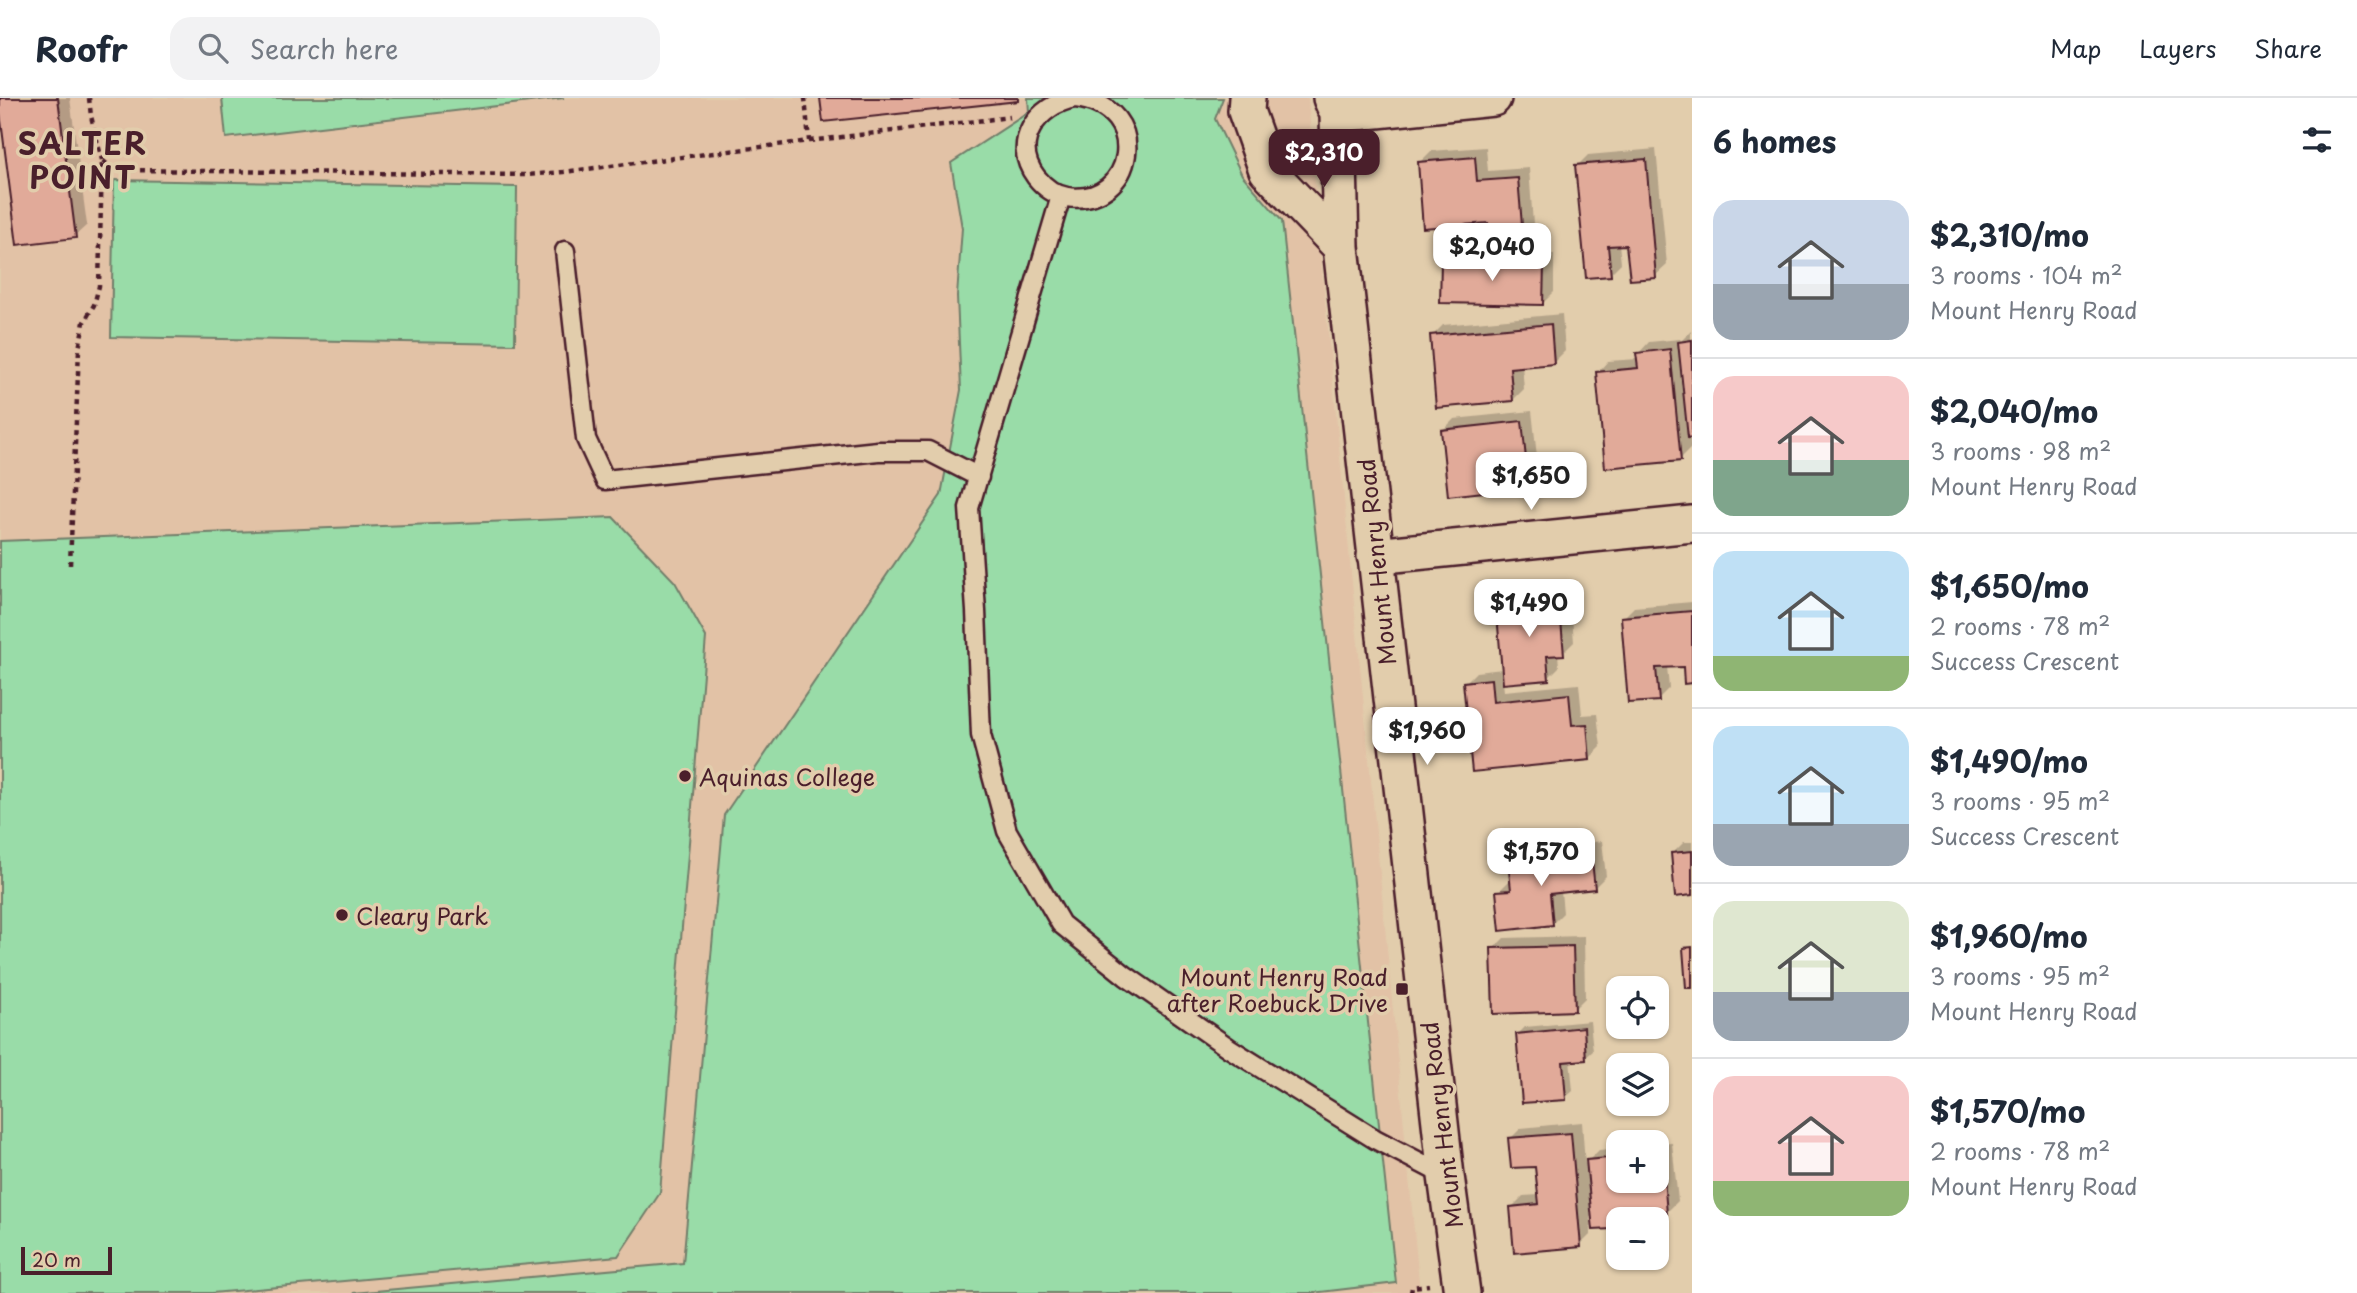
<!DOCTYPE html>
<meta charset="utf-8">
<style>
body{margin:0;font-family:"Playpen Sans",sans-serif;background:#f2f2f3;color:#1f2937;height:100vh;display:flex;flex-direction:column;font-size:26px;white-space:nowrap}
*{box-sizing:border-box;margin:0}
p{font-size:23px;color:#747a83}
.icon{flex:none;width:38px;height:38px;fill:none;stroke:currentColor;stroke-width:2;stroke-linecap:round;stroke-linejoin:round}
.map{position:relative;flex:1;overflow:hidden}
.side{display:flex;flex-direction:column;background:#fff;width:665px}
.side>*{flex:none}
.fabs{position:absolute;left:1606px;top:878px;display:grid;gap:14px}
.fabs a{display:grid;place-items:center;width:63px;height:63px;border-radius:14px;background:#fff;box-shadow:0 2px 5px #0004;font-size:35px}
.scale{position:absolute;left:21px;bottom:18px;width:91px;box-sizing:border-box;padding-left:7px;border:4px solid #4a1f2b;border-top:0;font-size:19px;line-height:24px;white-space:nowrap;color:#4a1f2b;-webkit-text-stroke:5px #e2cdac;paint-order:stroke}
.price{position:absolute;translate:-50% -60px;padding:0 16px;border-radius:14px;background:#fff;color:#222;font-size:23px;line-height:46px;filter:drop-shadow(0 2px 4px #0008)}
.price::after{content:'';position:absolute;left:50%;top:42px;width:21px;height:16px;margin-left:-10px;background:inherit;clip-path:polygon(0 0,100% 0,50% 100%)}
.price.on{background:#4a1f2b;color:#fff}
ul{padding:0;list-style:none}
li{display:flex;align-items:center;gap:21px;height:175px;padding:0 21px}
li+li{border-top:2px solid #e0e1e3}
li span{display:grid;place-items:center;flex:none;width:196px;height:140px;border-radius:21px;color:#555}
li>.icon{margin-inline-start:auto}
span .icon{width:84px;height:84px;fill:#fffc;stroke-width:1}
li b{font-size:30px}
h2{display:flex;justify-content:space-between;align-items:center;height:84px;padding:0 21px;font-size:30px}
header{display:flex;align-items:center;gap:42px;box-sizing:border-box;height:98px;padding:0 35px;background:#fff;border-bottom:2px solid #e0e1e3}
header strong{font-size:33px}
nav{display:flex;gap:38px;margin-inline-start:auto;font-size:24px}
.search{width:490px;height:63px;background:#f2f2f3;display:flex;align-items:center;gap:18px;box-sizing:border-box;padding:0 24px;border-radius:21px;color:#747a83;font-size:26px}
main{display:flex;flex:1;min-height:0}
.map>svg:first-child{display:block}
.built{fill:#e2c2a6}
.green{fill:#99dca8;stroke:#727e6a;stroke-width:2}
.shadow{fill:#0003}
.building{fill:#e1aa99;stroke:#4a1f2b;stroke-width:2}
.lines{fill:none;stroke-linecap:round;stroke-linejoin:round}
.service-casing{stroke:#4a1f2b;stroke-width:23}
.minor-casing{stroke:#4a1f2b;stroke-width:40}
.path{stroke:#4a1f2b;stroke-width:4.5;stroke-dasharray:5 5;stroke-linecap:butt}
.service{stroke:#e2cdac;stroke-width:18}
.minor{stroke:#e2cdac;stroke-width:35}
.poi-dot{fill:#4a1f2b;stroke:#e2cdac;stroke-width:2.5}
.labels{text-anchor:middle;dominant-baseline:central;stroke-width:7;stroke-linejoin:round;paint-order:stroke}
.street-label{font-size:23px;fill:#4a1f2b;stroke:#e2cdac}
.poi-label{font-size:23px;fill:#4a1f2b;stroke:#e2cdac;text-anchor:start}
.district-label{font-size:30px;font-weight:bold;letter-spacing:2px;fill:#4a1f2b;stroke:#e2cdac}
</style>
<header>
<strong>Roofr</strong>
<div class="search"><svg class="icon" aria-label="search" viewBox="0 0 24 24"><circle cx="10" cy="10" r="6"/><path d="M15 15l6 6"/></svg>Search here</div>
<nav><a>Map</a><a>Layers</a><a>Share</a></nav>
</header>
<main>
<div class="map">
<svg width="1692" height="1195" viewBox="0 0 1692 1195">
<rect width="100%" height="100%" fill="#e2cdac"/>
<filter id="ink" filterUnits="userSpaceOnUse"><feTurbulence type="fractalNoise" baseFrequency=".0143" numOctaves="2"/><feDisplacementMap in="SourceGraphic" scale="14" xChannelSelector="R" yChannelSelector="G"/><feConvolveMatrix kernelMatrix="1 2 1 2 8 2 1 2 1" color-interpolation-filters="sRGB"/></filter>
<g filter="url(#ink)">
<path class="built" d="M0 0H1308L1321 160 1420 1195H0Z"/>
<path class="green" d="M222 0H564L226 40Z
M1028 0H1223L1215 21 1242 77 1282 123 1396 1185 1312 1195H353L683 1165 724 717 941 397 961 292 957 198 962 130 951 65 1029 14Z
M114 82 517 89 515 246 111 239Z
M613 419 675 484 706 539 660 1095 618 1158 212 1195H0V443Z"/>
<path class="shadow" d="M0 0H70L87 127 75 138Z
M1486 49 1488 73 1529 70 1533 126 1522 138 1490 123 1420 64 1431 53Z
M1656 51 1667 167 1655 178 1628 145 1619 146 1621 165 1610 176 1577 68 1588 57Z
M1454 154 1554 156V194L1543 205 1442 165Z
M1562 216 1565 253 1554 264 1522 267 1524 291 1513 302 1432 238 1443 227Z
M1691 233 1692 338H1690L1691 350 1680 361 1597 275 1608 263 1638 261V256L1649 244 1680 241 1681 243Z
M1532 313 1539 377 1528 388 1443 332 1454 321Z
M1570 490 1574 544 1563 555H1558L1559 569 1548 580 1503 584 1504 593 1579 586 1582 617 1597 616 1601 649 1590 660 1474 672 1465 585 1476 574 1503 571 1497 506 1509 495Z
M1692 504V583L1684 567 1667 568 1669 590 1658 601 1623 520 1634 509Z
M1602 743 1606 778 1595 789 1561 793 1563 815 1552 826 1498 794 1509 783H1512L1510 764 1521 753Z
M1684 744H1692V795L1673 755Z
M1584 838 1585 900 1574 911 1493 851 1504 840Z
M1590 923 1593 953 1585 960 1570 961 1573 993 1565 1000 1518 936 1525 929Z
M1582 1024 1585 1066 1599 1052 1619 1050V1083H1657V1046L1672 1045 1678 1103 1667 1114 1622 1118 1611 1129 1593 1119H1590L1591 1136 1580 1147 1512 1109 1523 1098 1539 1097 1537 1067 1510 1041 1521 1030Z"/>
<path class="building" d="M0 0H58L76 140 17 147 0 15Z
M820 0H1018V3L823 24Z
M1475 59 1477 83 1518 80 1523 139 1490 142 1488 125 1423 130 1418 64Z
M1646 61 1656 180 1630 182 1626 147 1608 148 1611 178 1586 180 1575 67Z
M1441 164 1544 166 1543 207 1440 205Z
M1551 226 1554 266 1510 270 1513 303 1436 310 1430 237Z
M1692 242V339L1688 340 1678 244Z
M1670 251 1681 363 1605 370 1596 274 1638 270 1636 255Z
M1522 323 1529 389 1448 398 1441 332Z
M1559 500 1564 557 1547 558 1549 582 1503 586 1496 505Z
M1692 513V585L1684 586 1683 569 1656 570 1659 603 1628 605 1621 519Z
M1491 581 1493 604 1569 596 1572 627 1587 626 1590 662 1472 674 1463 584Z
M1591 753 1595 791 1550 796 1553 827 1500 833 1496 793 1511 792 1508 763Z
M1692 753V797L1675 799 1671 755Z
M1573 848 1575 913 1493 916 1491 850Z
M1692 849V890H1686L1683 850Z
M1584 929 1586 962 1563 964 1566 1002 1522 1005 1516 936Z
M1571 1035 1581 1149 1514 1155 1510 1109 1539 1106 1535 1069 1511 1070 1508 1040Z
M1662 1055 1667 1116 1611 1121 1612 1131 1593 1132 1586 1062 1619 1059V1083H1657V1056Z"/>
<g class="lines">
<g class="service-casing">
<path id="service" d="M1075 0C1037 7 1010 45 1036 79 1044 89 1055 97 1067 99 1135 109 1153 10 1076 0
M1061 98 969 410 976 513 981 637 1007 733 1061 826 1126 878 1229 950 1375 1041 1446 1078
M565 153 586 341 605 382 878 353H928L979 379"/>
</g>
<g class="minor-casing">
<path id="minor" d="M1247 0 1246 13 1267 72 1341 149
M1331 0 1338 16 1341 149 1446 1078 1462 1195
M1338 16 1493 0
M1375 458 1692 426"/>
</g>
<path class="path" d="M89 0 91 18 102 62
M809 43 1010 19
M70 467 79 251 84 224 94 207 99 188 102 62 112 70 125 72 526 77 563 74 809 43 805 0
M1411 1195 1412 1189 1429 1187"/>
<use href="#service" class="service"/>
<use href="#minor" class="minor"/>
</g>
</g>
<g class="poi-dot">
<circle cx="685" cy="678" r="7"/>
<circle cx="342" cy="817" r="7"/>
<rect x="1395" y="884" width="14" height="14" rx="3.5"/>
</g>
<g class="labels">
<g class="street-label">
<text transform="translate(1376 464) rotate(-96)">Mount Henry Road</text>
<text transform="translate(1441 1027) rotate(-97)">Mount Henry Road</text>
</g>
<g class="poi-label">
<text x="699" y="678">Aquinas College</text>
<text x="356" y="817">Cleary Park</text>
<text x="1388" y="878" text-anchor="end">Mount Henry Road<tspan x="1388" dy="26">after Roebuck Drive</tspan></text>
</g>
<g class="district-label">
<text x="83" y="44">SALTER<tspan x="83" dy="34">POINT</tspan></text>
</g>
</g>
</svg>
<div class="fabs">
<a><svg class="icon" aria-label="locate" viewBox="0 0 24 24"><circle cx="12" cy="12" r="6"/><path d="M12 2v4M12 18v4M2 12h4M18 12h4"/></svg></a>
<a><svg class="icon" aria-label="layers" viewBox="0 0 24 24"><path d="M12 4l9 5-9 5-9-5zM3 14l9 5 9-5"/></svg></a>
<a>+</a>
<a>−</a>
</div>
<div class="scale">20 m</div>
<b class="price on" style="left:1324px;top:91px">$2,310</b>
<b class="price" style="left:1492px;top:185px">$2,040</b>
<b class="price" style="left:1531px;top:414px">$1,650</b>
<b class="price" style="left:1529px;top:541px">$1,490</b>
<b class="price" style="left:1427px;top:669px">$1,960</b>
<b class="price" style="left:1541px;top:790px">$1,570</b>
</div>
<section class="side">
<h2>6 homes<svg class="icon" aria-label="filters" viewBox="0 0 24 24"><path d="M4 7h16M4 17h16"/><circle cx="9" cy="7" r="2"/><circle cx="15" cy="17" r="2"/></svg></h2>
<ul>
<li><span style="background:linear-gradient(#c9d6e8 60%,#9aa5b1 0)"><svg class="icon" aria-label="home" viewBox="0 0 24 24"><path d="M3 11l9-7 9 7M6 9v11h12V9"/></svg></span><div><b>$2,310/mo</b><p>3 rooms · 104 m²</p><p>Mount Henry Road</p></div></li>
<li><span style="background:linear-gradient(#f6c9c9 60%,#7fa58c 0)"><svg class="icon" aria-label="home" viewBox="0 0 24 24"><path d="M3 11l9-7 9 7M6 9v11h12V9"/></svg></span><div><b>$2,040/mo</b><p>3 rooms · 98 m²</p><p>Mount Henry Road</p></div></li>
<li><span style="background:linear-gradient(#bfe0f5 75%,#8fb573 0)"><svg class="icon" aria-label="home" viewBox="0 0 24 24"><path d="M3 11l9-7 9 7M6 9v11h12V9"/></svg></span><div><b>$1,650/mo</b><p>2 rooms · 78 m²</p><p>Success Crescent</p></div></li>
<li><span style="background:linear-gradient(#bfe0f5 70%,#9aa5b1 0)"><svg class="icon" aria-label="home" viewBox="0 0 24 24"><path d="M3 11l9-7 9 7M6 9v11h12V9"/></svg></span><div><b>$1,490/mo</b><p>3 rooms · 95 m²</p><p>Success Crescent</p></div></li>
<li><span style="background:linear-gradient(#dfe7d0 65%,#9aa5b1 0)"><svg class="icon" aria-label="home" viewBox="0 0 24 24"><path d="M3 11l9-7 9 7M6 9v11h12V9"/></svg></span><div><b>$1,960/mo</b><p>3 rooms · 95 m²</p><p>Mount Henry Road</p></div></li>
<li><span style="background:linear-gradient(#f6c9c9 75%,#8fb573 0)"><svg class="icon" aria-label="home" viewBox="0 0 24 24"><path d="M3 11l9-7 9 7M6 9v11h12V9"/></svg></span><div><b>$1,570/mo</b><p>2 rooms · 78 m²</p><p>Mount Henry Road</p></div></li>
</ul>
</section>
</main>
